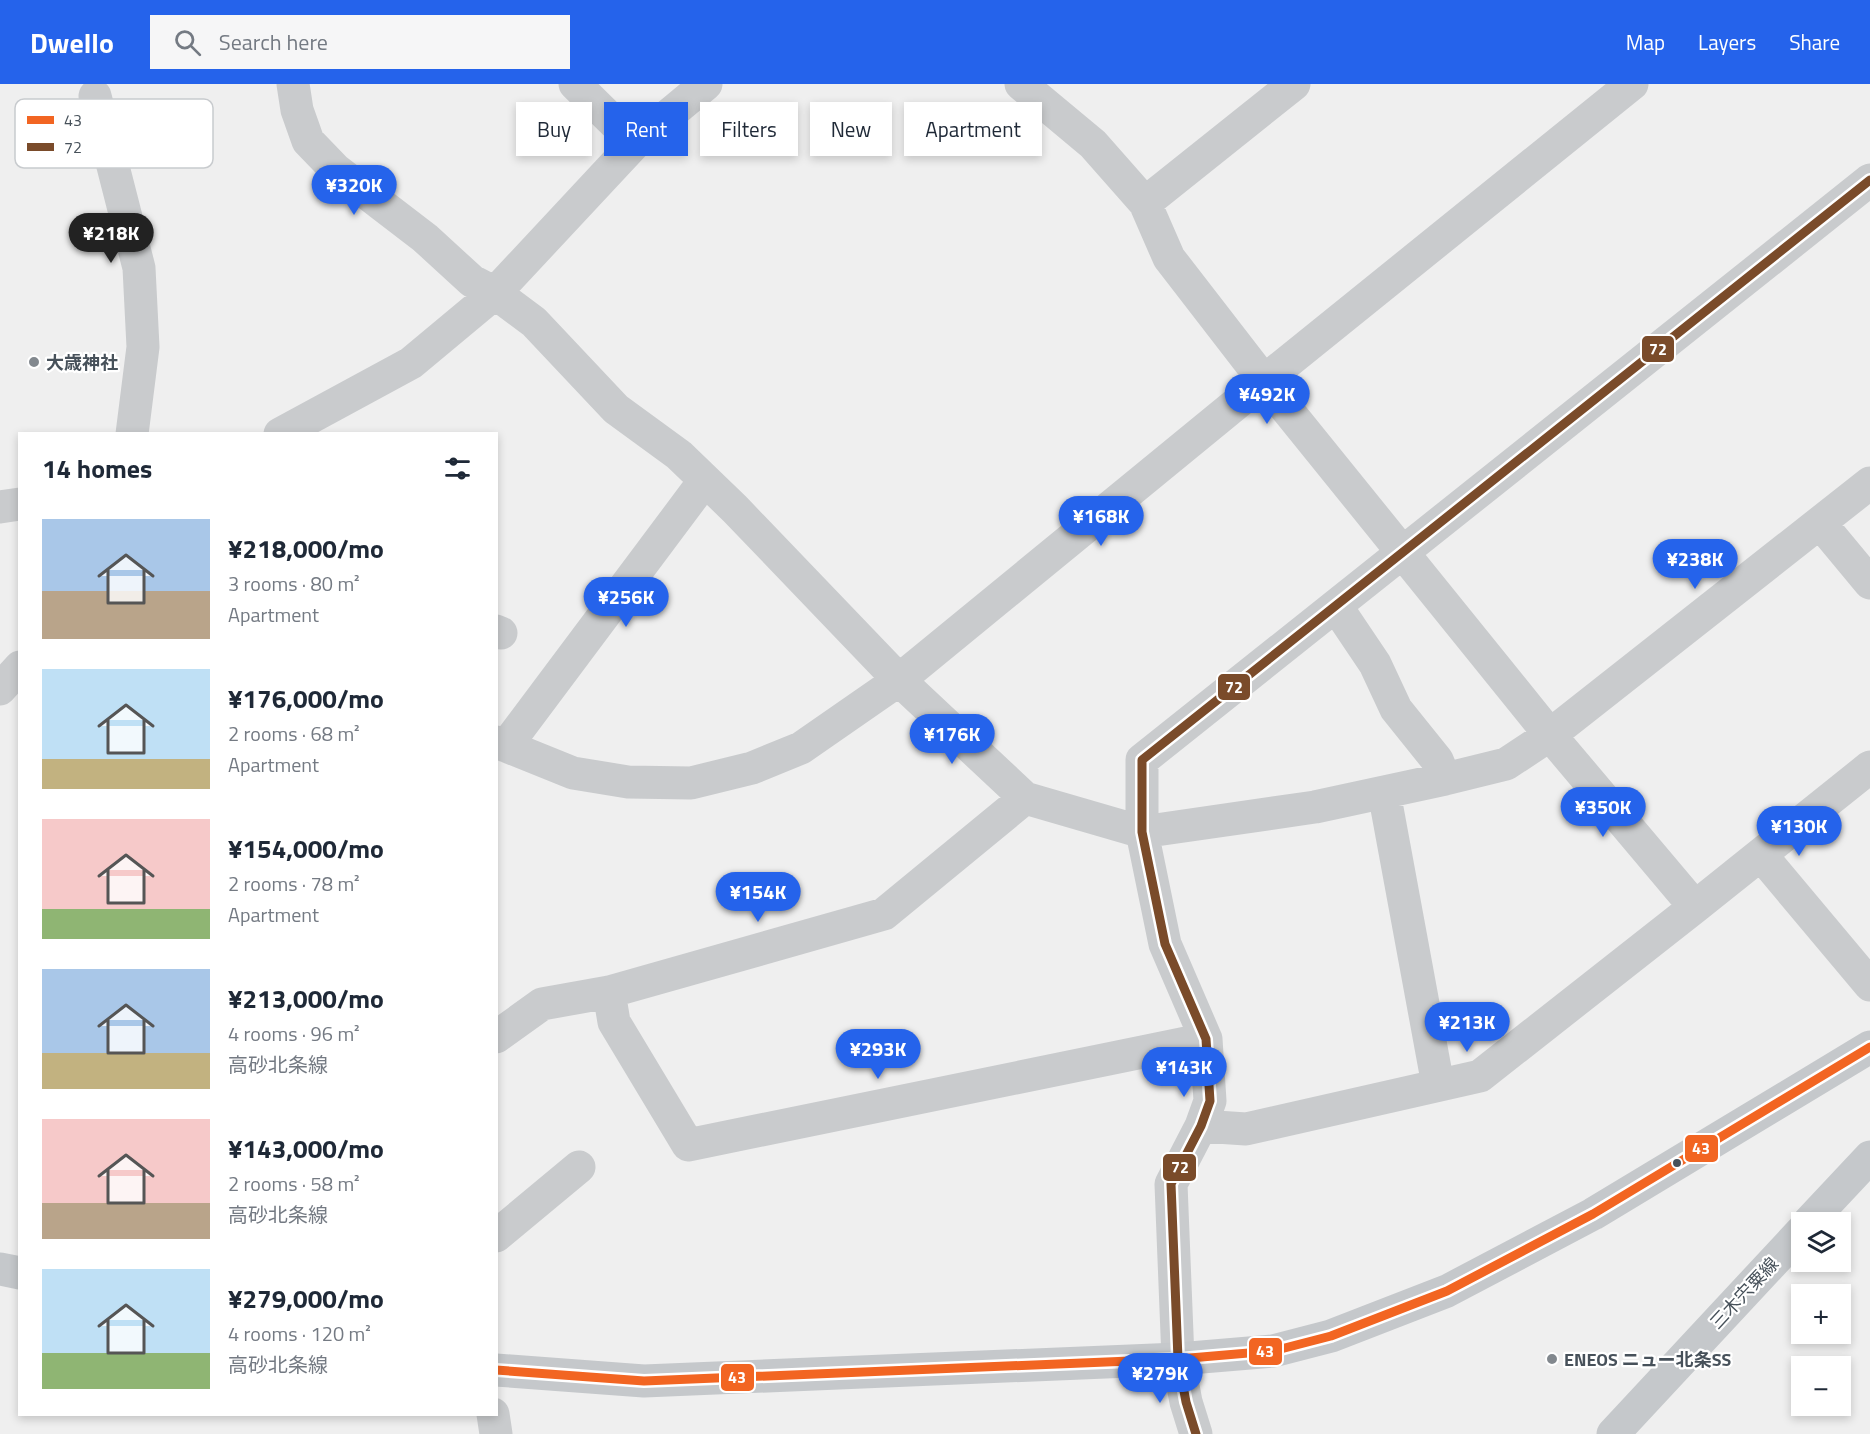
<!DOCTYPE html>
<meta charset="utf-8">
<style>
body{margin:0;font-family:"Titillium Web","Noto Sans JP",sans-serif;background:#f6f6f7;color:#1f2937;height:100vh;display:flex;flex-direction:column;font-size:22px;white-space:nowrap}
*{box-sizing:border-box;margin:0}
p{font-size:20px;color:#747a83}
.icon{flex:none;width:33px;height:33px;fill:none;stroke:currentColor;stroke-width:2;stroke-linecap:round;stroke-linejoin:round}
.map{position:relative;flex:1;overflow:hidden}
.drawer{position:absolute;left:18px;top:348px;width:480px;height:984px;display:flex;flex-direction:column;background:#fff;border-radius:0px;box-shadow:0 3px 9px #0003}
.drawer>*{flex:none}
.banner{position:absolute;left:516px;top:18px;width:570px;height:54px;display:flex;gap:12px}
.tools{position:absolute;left:1791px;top:1128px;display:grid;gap:12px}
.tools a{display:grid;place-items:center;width:60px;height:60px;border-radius:0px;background:#fff;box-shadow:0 3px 9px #0003;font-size:30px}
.price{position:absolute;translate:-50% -51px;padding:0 14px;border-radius:21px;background:#2563eb;color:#fff;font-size:20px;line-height:39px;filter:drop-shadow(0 2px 3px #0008)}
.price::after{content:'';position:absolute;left:50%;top:36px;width:18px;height:14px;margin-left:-9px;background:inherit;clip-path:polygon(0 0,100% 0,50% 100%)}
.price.selected{background:#222;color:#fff}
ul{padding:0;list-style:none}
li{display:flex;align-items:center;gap:18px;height:150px;padding:0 24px}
li span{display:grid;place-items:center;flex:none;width:168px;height:120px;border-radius:0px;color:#555}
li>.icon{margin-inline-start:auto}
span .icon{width:72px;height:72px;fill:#fffc;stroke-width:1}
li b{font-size:26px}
h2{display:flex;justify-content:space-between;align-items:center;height:72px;padding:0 24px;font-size:26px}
.tag{padding:0 21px;border-radius:0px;background:#fff;box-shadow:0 3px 9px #0003;font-size:21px;line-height:54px}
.tag.selected{background:#2563eb;color:#fff}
header{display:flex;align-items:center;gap:36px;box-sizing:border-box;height:84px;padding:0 30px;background:#2563eb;color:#fff}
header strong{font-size:28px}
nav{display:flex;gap:33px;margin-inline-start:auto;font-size:21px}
.search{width:420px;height:54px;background:#f6f6f7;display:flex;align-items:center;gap:15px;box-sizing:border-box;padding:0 21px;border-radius:0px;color:#747a83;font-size:22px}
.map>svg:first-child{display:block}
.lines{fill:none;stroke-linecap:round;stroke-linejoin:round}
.minor{stroke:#c9cbcd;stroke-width:33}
.major{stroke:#c5c8cb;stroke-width:33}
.bus-1-casing{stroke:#fff;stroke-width:14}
.bus-2-casing{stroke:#fff;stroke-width:14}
.bus-1{stroke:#f26522;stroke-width:9}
.bus-2{stroke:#7a4b2a;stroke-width:9}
.poi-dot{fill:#82888e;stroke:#fff;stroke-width:2}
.bus-dot{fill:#47515a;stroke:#fff;stroke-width:2}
.labels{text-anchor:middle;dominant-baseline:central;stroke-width:4.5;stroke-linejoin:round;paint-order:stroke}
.poi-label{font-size:18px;font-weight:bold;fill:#47515a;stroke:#fff;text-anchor:start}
.street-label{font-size:18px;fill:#47515a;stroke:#fff}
.key{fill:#fff;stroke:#c8cbce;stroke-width:1.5}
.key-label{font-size:16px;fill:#47515a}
.line-badge{stroke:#fff;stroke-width:2}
.badge-label{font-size:16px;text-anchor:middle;font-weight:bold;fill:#fff}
</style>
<header>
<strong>Dwello</strong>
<div class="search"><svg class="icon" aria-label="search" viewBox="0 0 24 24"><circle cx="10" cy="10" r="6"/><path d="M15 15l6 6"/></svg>Search here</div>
<nav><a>Map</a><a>Layers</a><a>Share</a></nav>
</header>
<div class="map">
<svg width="1870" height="1350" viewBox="0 0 1870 1350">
<rect width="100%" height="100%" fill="#efefef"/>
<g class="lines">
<path class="minor" d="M293 0 297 26 308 57 335 85 425 154 472 197 495 209 534 238 616 325 679 371 735 425 899 596 1025 714 1142 748 1315 723 1445 695 1506 680 1550 651 1870 399
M575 0 635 59
M1021 0 1093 60 1145 119 1169 174 1264 297 1550 651 1695 823
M95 12 139 184 143 263 132 350
M1145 119 1294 0
M280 350 411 279 495 209 635 59 706 0
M0 423 20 420
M1821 440 1870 499
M1336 522 1375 580 1396 625 1437 676 1445 695
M496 547 501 549
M0 605 20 583
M496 658 573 689 628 698 691 699 752 684 801 664 899 596 1264 297 1632 0
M506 662 705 396
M1384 708 1438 1001
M1761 771 1870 901
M609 908 614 938 688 1061 1206 955
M496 953 542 920 609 908 884 830 1025 714
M1201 1042 1246 1045 1480 992 1695 823 1870 683
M496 1152 579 1083
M493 1330 496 1350
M1196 1350 1186 1318 1178 1275 1171 1100 1201 1042 1210 1017 1206 955 1165 860 1142 748V676L1870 96"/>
<path class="major" d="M1809 1138 1870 1073
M0 1185 20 1189
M496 1286 644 1297 1178 1275 1273 1267 1331 1252 1447 1207 1593 1130 1870 963
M1613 1350 1802 1147"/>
<g class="bus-1-casing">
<path id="bus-1" d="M496 1286 644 1297 1178 1275 1273 1267 1331 1252 1447 1207 1593 1130 1870 963"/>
</g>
<g class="bus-2-casing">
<path id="bus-2" d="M1196 1350 1186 1318 1178 1275 1171 1100 1201 1042 1210 1017 1206 955 1165 860 1142 748V676L1870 96"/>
</g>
<use href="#bus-1" class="bus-1"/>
<use href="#bus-2" class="bus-2"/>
</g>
<g class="poi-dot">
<circle cx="34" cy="278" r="6"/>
<circle cx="1552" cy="1275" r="6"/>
</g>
<circle class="bus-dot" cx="1677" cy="1079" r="5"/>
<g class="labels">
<g class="poi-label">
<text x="46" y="278">大歳神社</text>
<text x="1564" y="1275">ENEOS ニュー北条SS</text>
</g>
<g class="street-label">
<text transform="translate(1744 1209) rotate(-47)">三木宍粟線</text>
</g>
</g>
<rect x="15" y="15" width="198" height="69" rx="9" class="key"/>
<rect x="27" y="32" width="27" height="8" fill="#f26522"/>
<rect x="27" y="59" width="27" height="8" fill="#7a4b2a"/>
<g class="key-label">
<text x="64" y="42">43</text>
<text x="64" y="69">72</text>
</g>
<g class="line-badge">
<rect x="1641" y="251" width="34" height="28" rx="6" fill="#7a4b2a"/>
<rect x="1217" y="589" width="34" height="28" rx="6" fill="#7a4b2a"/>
<rect x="1684" y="1050" width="35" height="29" rx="6" fill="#f26522"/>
<rect x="1162" y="1069" width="35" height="29" rx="6" fill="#7a4b2a"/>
<rect x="1248" y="1253" width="35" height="29" rx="6" fill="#f26522"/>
<rect x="720" y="1279" width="35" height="29" rx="6" fill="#f26522"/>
</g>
<g class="badge-label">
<text x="1658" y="271">72</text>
<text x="1234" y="609">72</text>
<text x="1701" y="1070">43</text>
<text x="1180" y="1089">72</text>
<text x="1265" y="1273">43</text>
<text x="737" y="1299">43</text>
</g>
</svg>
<div class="tools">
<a><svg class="icon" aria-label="layers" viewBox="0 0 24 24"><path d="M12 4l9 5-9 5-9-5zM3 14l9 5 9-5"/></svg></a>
<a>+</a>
<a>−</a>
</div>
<b class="price" style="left:354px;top:132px">¥320K</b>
<b class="price selected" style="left:111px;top:180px">¥218K</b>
<b class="price" style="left:1267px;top:341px">¥492K</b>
<b class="price" style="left:1101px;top:463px">¥168K</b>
<b class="price" style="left:1695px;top:506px">¥238K</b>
<b class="price" style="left:626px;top:544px">¥256K</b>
<b class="price" style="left:952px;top:681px">¥176K</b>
<b class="price" style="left:1603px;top:754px">¥350K</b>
<b class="price" style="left:1799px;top:773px">¥130K</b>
<b class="price" style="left:758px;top:839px">¥154K</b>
<b class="price" style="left:1467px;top:969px">¥213K</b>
<b class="price" style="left:878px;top:996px">¥293K</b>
<b class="price" style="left:1184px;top:1014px">¥143K</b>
<b class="price" style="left:1160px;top:1320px">¥279K</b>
<div class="banner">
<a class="tag">Buy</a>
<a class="tag selected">Rent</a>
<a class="tag">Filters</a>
<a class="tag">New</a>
<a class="tag">Apartment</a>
</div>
<section class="drawer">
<h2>14 homes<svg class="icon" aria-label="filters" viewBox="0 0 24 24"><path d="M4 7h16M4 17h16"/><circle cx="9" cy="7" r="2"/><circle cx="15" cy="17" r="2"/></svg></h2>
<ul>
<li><span style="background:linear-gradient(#a9c7e8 60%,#b9a48a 0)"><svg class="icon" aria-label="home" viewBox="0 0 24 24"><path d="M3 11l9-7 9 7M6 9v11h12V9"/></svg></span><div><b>¥218,000/mo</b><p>3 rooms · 80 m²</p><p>Apartment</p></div></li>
<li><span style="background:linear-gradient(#bfe0f5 75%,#c2b280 0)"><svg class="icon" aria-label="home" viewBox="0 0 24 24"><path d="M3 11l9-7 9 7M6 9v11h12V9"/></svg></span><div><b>¥176,000/mo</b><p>2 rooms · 68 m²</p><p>Apartment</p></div></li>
<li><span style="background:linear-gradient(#f6c9c9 75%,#8fb573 0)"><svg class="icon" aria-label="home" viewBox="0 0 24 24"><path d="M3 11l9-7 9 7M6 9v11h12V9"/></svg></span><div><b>¥154,000/mo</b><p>2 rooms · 78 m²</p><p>Apartment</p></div></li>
<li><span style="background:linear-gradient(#a9c7e8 70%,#c2b280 0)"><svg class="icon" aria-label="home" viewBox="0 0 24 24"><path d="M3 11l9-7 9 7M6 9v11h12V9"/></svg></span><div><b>¥213,000/mo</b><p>4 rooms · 96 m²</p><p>高砂北条線</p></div></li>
<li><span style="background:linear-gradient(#f6c9c9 70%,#b9a48a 0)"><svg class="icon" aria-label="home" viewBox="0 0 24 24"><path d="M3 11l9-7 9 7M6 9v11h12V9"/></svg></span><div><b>¥143,000/mo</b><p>2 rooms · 58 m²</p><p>高砂北条線</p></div></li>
<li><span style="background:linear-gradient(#bfe0f5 70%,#8fb573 0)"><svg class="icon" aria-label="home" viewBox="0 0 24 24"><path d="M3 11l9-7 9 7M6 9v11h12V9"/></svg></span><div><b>¥279,000/mo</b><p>4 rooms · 120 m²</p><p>高砂北条線</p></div></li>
</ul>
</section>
</div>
